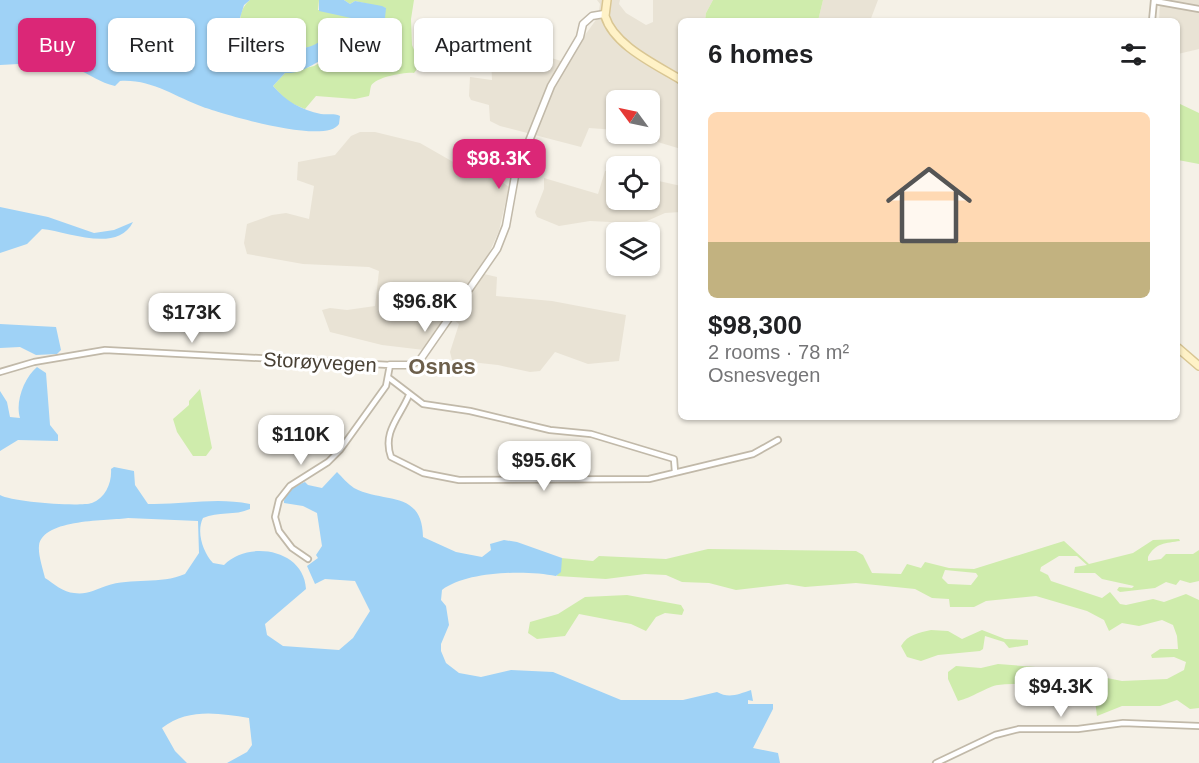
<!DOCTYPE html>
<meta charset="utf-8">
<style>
body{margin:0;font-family:Helvetica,sans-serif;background:#f2f2f2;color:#202124;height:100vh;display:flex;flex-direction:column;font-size:22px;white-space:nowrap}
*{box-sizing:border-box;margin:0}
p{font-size:20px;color:#757577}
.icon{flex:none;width:33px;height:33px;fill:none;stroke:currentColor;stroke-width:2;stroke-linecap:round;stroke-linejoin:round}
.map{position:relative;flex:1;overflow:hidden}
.drawer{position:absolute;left:678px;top:18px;width:502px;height:402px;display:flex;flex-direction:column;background:#fff;border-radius:9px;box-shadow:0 2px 4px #0004}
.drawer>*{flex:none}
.banner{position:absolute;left:18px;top:18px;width:570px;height:54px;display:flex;gap:12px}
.needle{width:39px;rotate:303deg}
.fabs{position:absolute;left:606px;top:90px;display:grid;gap:12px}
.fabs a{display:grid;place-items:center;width:54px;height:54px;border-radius:9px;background:#fff;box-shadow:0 2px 4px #0004;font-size:30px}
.price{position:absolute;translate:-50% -51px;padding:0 14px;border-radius:12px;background:#fff;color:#222;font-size:20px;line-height:39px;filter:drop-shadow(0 2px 3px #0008)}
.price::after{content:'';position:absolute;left:50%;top:36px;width:18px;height:14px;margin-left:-9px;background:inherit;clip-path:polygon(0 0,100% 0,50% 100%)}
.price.active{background:#db2777;color:#fff}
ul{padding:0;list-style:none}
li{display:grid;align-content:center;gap:12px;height:318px;padding:0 30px}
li+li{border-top:2px solid #e0e0e0}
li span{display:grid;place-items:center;height:186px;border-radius:9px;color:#555}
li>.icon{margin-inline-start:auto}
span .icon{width:108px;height:108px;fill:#fffc;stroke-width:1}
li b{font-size:26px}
h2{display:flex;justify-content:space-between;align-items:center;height:72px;padding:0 30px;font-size:26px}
.pill{padding:0 21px;border-radius:9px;background:#fff;box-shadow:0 2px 4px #0004;font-size:21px;line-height:54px}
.pill.active{background:#db2777;color:#fff}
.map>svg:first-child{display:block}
.residential{fill:#e9e3d5}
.green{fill:#cfecac;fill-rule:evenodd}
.water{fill:#9fd2f6;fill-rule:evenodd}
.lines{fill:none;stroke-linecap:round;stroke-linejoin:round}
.minor-casing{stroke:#c1b9a9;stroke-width:8}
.tertiary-casing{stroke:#c1b9a9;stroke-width:9}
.secondary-casing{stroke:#d9c693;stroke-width:10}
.minor{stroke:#fff;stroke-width:4.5}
.tertiary{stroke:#fff;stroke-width:6}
.secondary{stroke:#fff2c7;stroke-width:7}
.labels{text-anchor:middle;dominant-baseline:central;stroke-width:6;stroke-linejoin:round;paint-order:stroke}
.street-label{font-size:20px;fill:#494135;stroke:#fff}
.quarter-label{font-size:22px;font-weight:bold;fill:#6c5f4b;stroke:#fff}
</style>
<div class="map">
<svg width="1199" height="763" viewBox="0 0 1199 763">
<rect width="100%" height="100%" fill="#f5f1e7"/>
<path class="residential" d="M597 0H620L619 4 626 13 646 25 653 22V0H713L706 13 705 21H681V149L631 134H650V100H616V130L589 128 581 147 500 126 490 121 489 105 471 100 469 96 470 77 492 80 491 60 517 53 533 52 561 61 567 60 598 17 600 4Z
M823 0H878L870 21H818Z
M1160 0H1199V49L1178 54V21H1159Z
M360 132H375L420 143 455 163 491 174 509 187 499 231 480 273 497 277 496 296 552 301 626 315 619 361 588 364 555 352 540 371 530 372 498 365 452 360 450 352 459 324 451 317 424 350 382 345 330 332 322 310 330 308 347 310 375 306 379 271 369 267 303 264 247 254 244 243 247 224 272 215 286 213 309 219 314 186 297 180 298 162 335 155 351 136Z
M605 171H616V200H650V179L681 186V212L665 213 647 221 629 223 590 221 559 226 537 217 535 212 544 189V178L598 194Z"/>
<path class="green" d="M250 0H319L318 10 386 8 355 1 350 4 344 0H414L411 19 412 45 420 65 414 73C405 72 376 77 371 86 370 89 370 93 369 96L355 99 316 96 305 109 288 102 273 86 285 73 314 66 330 57H345L322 39 314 47 294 48 244 34C237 23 240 8 250 0Z
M713 0H823L818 21H705L706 13Z
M1178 103 1199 113V164L1178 160Z
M200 389 212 448 206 456H193L177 432 173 419 189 405V401Z
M1179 539 1180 541C1166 543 1155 543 1148 557V561L1161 559 1166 554H1193L1199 550V581L1190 583 1180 580 1176 585 1166 582 1155 588 1120 592 1117 590 1119 587 1132 588 1134 586 1102 579 1095 573H1074L1075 567 1087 565 1077 556H1059L1041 567 1040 571 1048 575 1051 581 1102 598 1110 592 1120 604 1126 605 1153 599 1164 602 1186 594 1199 600V708L1190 709 1177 700 1160 706H1122L1097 716 1095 701 1088 694C1061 691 1026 681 998 685 989 686 971 698 958 701L948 679V672L956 666 981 668 998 664 1062 669 1122 681 1167 679 1184 670 1186 662 1174 657 1152 658 1151 655 1160 649H1178L1177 636 1173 625 1162 620 1139 626 1122 623 1109 631 1104 620 1087 611 1036 596 986 601 974 607H950L949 599 932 598 915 589 856 583 805 587 787 584 736 590 709 583 682 582 666 575 645 574 606 579 557 576 561 558 593 561 599 556 666 559 708 549 856 551 863 555 872 573 901 574 907 564 921 568 925 562 949 568 974 569 1064 541 1089 564 1133 553 1153 540ZM945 570 976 573 978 576 971 585 948 584 942 578Z
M627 595 681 605 684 610 682 615 665 613 656 617 646 631 631 624 579 614 565 636 537 639 528 633 530 622 558 614 585 597Z
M931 630 948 631 962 639 982 630 1005 639 1028 640V645L1009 648 1004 642 985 636 983 649 980 651 938 655 921 661 907 657 901 646C908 634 919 633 931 630Z"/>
<path class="water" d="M0 0H250L244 5 239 21 244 34C260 40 283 49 300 48 324 48 330 21 354 47L350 56C343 57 337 55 330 57 314 61 305 74 285 73L273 86C286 101 301 110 321 114 328 115 334 113 340 116L339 124C326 145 226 115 203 107 175 97 152 79 120 81L115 86C100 83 90 74 76 69 53 60 24 64 0 65Z
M319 0H344L350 4 355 1 382 6 386 8 385 18 374 23 319 11Z
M0 207 48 217 94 233 114 230 133 222C117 254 67 231 42 229L27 244 0 253Z
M0 324 56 327 61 350 57 354 36 355 20 347 0 348Z
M37 367 46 373 50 425 58 435V441L18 440 0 451V391L7 402 10 417 20 418C15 402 24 378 37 367Z
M114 467 134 471 135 485 148 504C183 505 215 497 250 504V509C235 516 218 511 203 518 196 532 203 552 213 563L224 565C248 540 304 549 306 589L265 624 267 635 283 646 339 650 353 638 370 611 355 581 325 579 315 584 307 566 318 558 316 555 322 546 317 513 303 506 284 503C284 492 296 486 305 482L308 485 322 488 337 472C342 477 348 484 354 488 384 504 422 489 423 537L456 552 482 557 491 550 490 544 504 540 517 542 562 558 561 572 556 576C526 570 467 571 442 590L441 600 446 606 449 625 441 644V651L446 663 459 673 481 677 511 670 553 672 621 700H683L717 692C729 699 739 694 751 690L753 701 748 700V704H773V709L753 748 778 753 780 763H227L247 752 252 745 249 718C218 713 188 708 162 728L175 751 187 763H0V495C12 502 79 507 92 503 106 498 112 482 111 469ZM128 518 198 521 199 553 185 574C160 585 132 577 106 586 95 590 86 595 74 593 64 593 53 583 45 578 43 569 38 555 39 546 42 518 110 521 128 518Z"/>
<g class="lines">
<g class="minor-casing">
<path id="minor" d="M1154 1 1199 9
M1152 21 1154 0
M0 372 34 362 105 350 390 365 386 386 340 450 328 462 290 486 279 500 275 517 279 531 292 548 308 559
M389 378 423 404 470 411 550 430 591 434 674 459 675 472
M409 395C400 417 382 432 391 457L423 473 459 480 649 479 753 454 778 440
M936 763 995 735 1019 729H1078L1123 723 1199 726"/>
</g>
<g class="tertiary-casing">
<path id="tertiary" d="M390 365H410L420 360 497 249 506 226 515 176 551 86 580 37 583 24 592 16 604 14"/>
</g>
<g class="secondary-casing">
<path id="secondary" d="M607 0 605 16C614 46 657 65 681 80
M1178 348 1199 366"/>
</g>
<use href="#minor" class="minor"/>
<use href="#tertiary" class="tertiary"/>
<use href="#secondary" class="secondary"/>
</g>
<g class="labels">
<g class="street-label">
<text transform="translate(320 362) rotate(3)">Storøyvegen</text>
</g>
<g class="quarter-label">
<text x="442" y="366">Osnes</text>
</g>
</g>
</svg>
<div class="fabs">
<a><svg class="needle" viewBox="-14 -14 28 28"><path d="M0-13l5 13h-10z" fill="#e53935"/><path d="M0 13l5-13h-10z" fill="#757577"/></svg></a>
<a><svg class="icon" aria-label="locate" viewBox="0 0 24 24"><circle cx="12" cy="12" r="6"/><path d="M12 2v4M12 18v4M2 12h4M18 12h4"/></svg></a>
<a><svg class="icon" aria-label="layers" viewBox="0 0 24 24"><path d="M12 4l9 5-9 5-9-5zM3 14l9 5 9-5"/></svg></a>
</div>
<b class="price active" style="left:499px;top:190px">$98.3K</b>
<b class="price" style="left:425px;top:333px">$96.8K</b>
<b class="price" style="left:192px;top:344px">$173K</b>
<b class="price" style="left:301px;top:466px">$110K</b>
<b class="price" style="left:544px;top:492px">$95.6K</b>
<b class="price" style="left:1061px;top:718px">$94.3K</b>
<div class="banner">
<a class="pill active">Buy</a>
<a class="pill">Rent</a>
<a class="pill">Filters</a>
<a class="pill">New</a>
<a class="pill">Apartment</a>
</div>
<section class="drawer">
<h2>6 homes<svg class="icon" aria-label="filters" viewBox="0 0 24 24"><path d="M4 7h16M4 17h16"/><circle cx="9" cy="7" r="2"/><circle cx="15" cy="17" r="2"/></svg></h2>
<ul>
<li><span style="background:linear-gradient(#ffd9b3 70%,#c2b280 0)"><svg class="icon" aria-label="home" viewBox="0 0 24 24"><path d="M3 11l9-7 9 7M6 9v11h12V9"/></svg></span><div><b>$98,300</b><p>2 rooms · 78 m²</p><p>Osnesvegen</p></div></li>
</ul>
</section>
</div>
